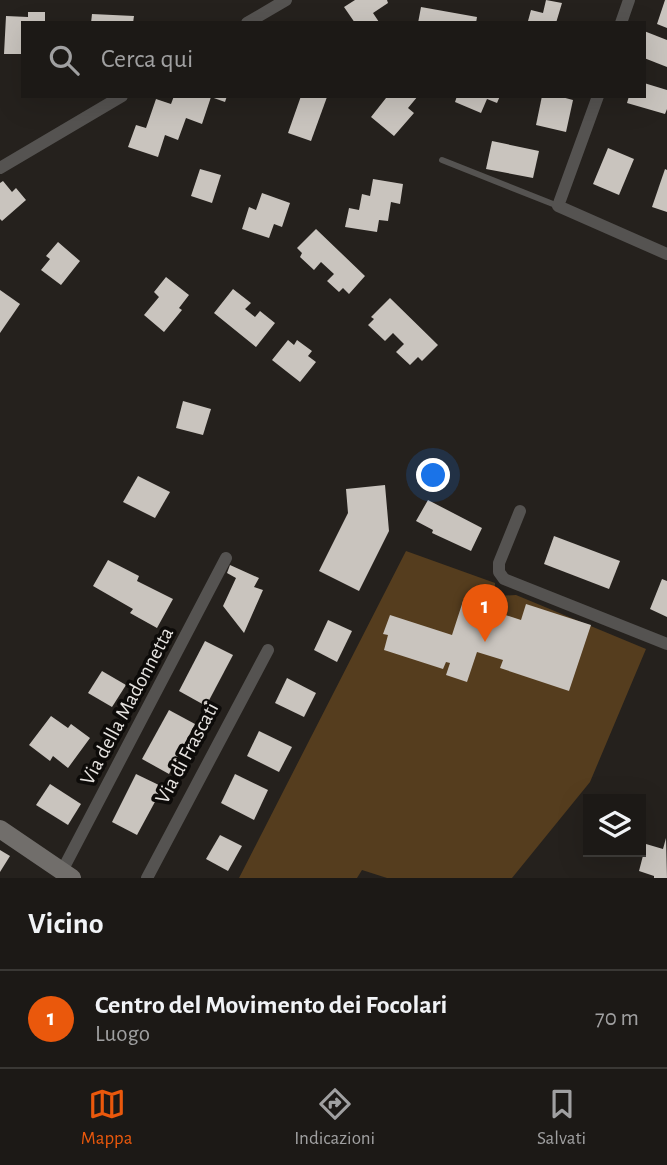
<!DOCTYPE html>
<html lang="it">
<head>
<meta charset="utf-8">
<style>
	body { margin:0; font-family:"Alegreya Sans",sans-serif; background:#25221f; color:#f1f3f6 }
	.controls { position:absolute; right:21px; bottom:21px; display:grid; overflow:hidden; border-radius:0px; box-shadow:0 7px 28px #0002 }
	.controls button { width:63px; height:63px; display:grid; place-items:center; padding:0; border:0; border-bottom:2px solid #3a3835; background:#1c1916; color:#f1f3f6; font:35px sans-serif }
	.you { position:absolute; left:434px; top:476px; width:24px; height:24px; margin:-18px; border:5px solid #fff; border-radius:50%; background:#1a73e8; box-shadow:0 0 0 10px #1a73e833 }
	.badge { display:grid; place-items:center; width:46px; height:46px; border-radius:50%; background:#ea580c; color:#fff; font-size:23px; font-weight:700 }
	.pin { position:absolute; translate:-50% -58px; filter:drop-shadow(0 2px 4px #0008) }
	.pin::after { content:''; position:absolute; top:37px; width:24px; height:21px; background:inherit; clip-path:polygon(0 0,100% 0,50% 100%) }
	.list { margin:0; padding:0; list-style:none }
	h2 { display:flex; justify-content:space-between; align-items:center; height:91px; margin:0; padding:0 28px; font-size:30px }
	h2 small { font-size:23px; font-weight:400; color:#a0a0a1 }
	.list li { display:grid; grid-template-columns:46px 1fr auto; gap:21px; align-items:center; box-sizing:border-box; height:98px; padding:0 28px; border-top:2px solid #3a3835 }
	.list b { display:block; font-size:26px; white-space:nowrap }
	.list p { margin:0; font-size:23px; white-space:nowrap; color:#a0a0a1 }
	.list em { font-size:23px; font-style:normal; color:#a0a0a1 }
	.icon { flex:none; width:38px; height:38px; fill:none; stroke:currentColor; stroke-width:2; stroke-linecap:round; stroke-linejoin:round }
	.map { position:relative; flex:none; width:667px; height:878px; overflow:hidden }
	.search { position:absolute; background:#1c1916; box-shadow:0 7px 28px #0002; left:21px; right:21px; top:21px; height:77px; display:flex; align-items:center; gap:18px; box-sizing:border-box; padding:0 24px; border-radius:0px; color:#a0a0a1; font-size:26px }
	.sheet { height:189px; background:#1c1916 }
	nav { display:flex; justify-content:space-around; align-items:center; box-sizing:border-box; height:98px; border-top:2px solid #3a3835; background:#1c1916; font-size:19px; color:#a0a0a1 }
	nav a { display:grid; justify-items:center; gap:4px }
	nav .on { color:#ea580c }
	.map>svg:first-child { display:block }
	.green { fill:#553d1e }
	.building { fill:#c9c4be }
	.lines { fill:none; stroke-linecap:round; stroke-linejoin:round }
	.service { stroke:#555351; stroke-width:6 }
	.minor { stroke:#555351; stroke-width:12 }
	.secondary { stroke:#716e6b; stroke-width:18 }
	.labels { text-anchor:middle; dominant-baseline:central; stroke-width:7; stroke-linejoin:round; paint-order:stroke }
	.street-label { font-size:21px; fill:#e7e4e1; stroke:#0d0b09 }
</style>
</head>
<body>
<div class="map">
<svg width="667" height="878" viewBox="0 0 667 878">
	<rect width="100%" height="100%" fill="#25211d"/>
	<!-- green -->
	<path class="green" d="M406 551 495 583V596L516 595 646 649 590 782 512 878H387L362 870 357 878H239Z"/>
	<!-- building -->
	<g class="building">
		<path d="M355 0H387L388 3 373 13 379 22 377 23H355L344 7Z"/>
		<path d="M546 0 562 3 556 23H535L528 21 531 10 543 13Z"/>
		<path d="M665 0H667V28L657 24Z"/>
		<path d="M421 7 477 17 476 23H418Z"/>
		<path d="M28 12H45V23H23V54H4L6 16 28 17Z"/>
		<path d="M92 14 134 16 133 23H91Z"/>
		<path d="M644 31 667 40V67L644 58Z"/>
		<path d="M644 83 667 90V109L665 114 627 103 629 96H644Z"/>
		<path d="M174 96H227L225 102 211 97 202 124 186 118 178 140 165 135 158 157 128 147 136 125 146 128 156 99 171 104Z"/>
		<path d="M301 96 327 97 311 141 288 133Z"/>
		<path d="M384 96H418L408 108 414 113 394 136 371 117 386 98Z"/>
		<path d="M457 96H500L497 103 487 99 481 113 455 102Z"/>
		<path d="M542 96H558L573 100 566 132 536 125Z"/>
		<path d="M492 141 539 151 533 178 486 169Z"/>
		<path d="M608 148 634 159 619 195 593 184Z"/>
		<path d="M200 169 221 175 212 203 191 196Z"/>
		<path d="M665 169 667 170V212L652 207Z"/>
		<path d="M373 179 403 184 400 204 391 202 388 221 379 220 377 232 345 227 349 208 359 210 362 194 370 196Z"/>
		<path d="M3 181 12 192 16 188 26 200 2 221 0 219V183Z"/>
		<path d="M262 193 290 203 282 227 274 224 269 238 242 229 249 207 256 210Z"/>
		<path d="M316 229 365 276 349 294 343 288 339 292 327 281 334 274 321 262 314 270 300 257 302 253 297 248Z"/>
		<path d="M58 242 80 261 61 285 41 270 50 259 46 256Z"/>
		<path d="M166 277 189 295 179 308 182 310 164 332 144 315 159 297 154 292Z"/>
		<path d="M233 289 251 303 245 309 255 317 260 311 275 323 256 347 214 313Z"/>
		<path d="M0 290 20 304 0 333Z"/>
		<path d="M390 298 438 345 422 361 418 357 410 365 396 352 404 344 393 333 385 341 368 325 374 319 371 317Z"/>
		<path d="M288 340 294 345 297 340 312 351 308 356 316 362 300 382 272 360Z"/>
		<path d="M183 401 211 409 203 435 176 428Z"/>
		<path d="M138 476 170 492 155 518 123 502Z"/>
		<path d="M385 485 389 531 359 591 319 571 348 513 346 489Z"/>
		<path d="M428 500 482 528 471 551 432 533 433 530 416 521Z"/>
		<path d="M554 536 620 561 609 589 544 564Z"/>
		<path d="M108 560 139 576 137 581 173 599 157 628 130 613 133 609 93 586Z"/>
		<path d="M230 565 259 578 254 587 263 590 244 633 223 606 236 578 227 573Z"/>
		<path d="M662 579 667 581V617L650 609Z"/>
		<path d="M463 601 521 620 526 604 591 625 569 691 500 668 503 660 477 652 467 682 446 675 450 663 446 662 443 669 384 650 388 635 383 634 390 615 452 635Z"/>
		<path d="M328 620 352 631 337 662 314 650Z"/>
		<path d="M205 641 233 655 206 706 179 691Z"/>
		<path d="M102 671 126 685 112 707 88 693Z"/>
		<path d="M287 678 316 693 304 717 275 703Z"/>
		<path d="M169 710 195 724 169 774 142 759Z"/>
		<path d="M51 716 68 728 71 724 90 738 68 768 53 756 50 761 29 745Z"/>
		<path d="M259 731 292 747 279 772 247 756Z"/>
		<path d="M136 774 163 787 137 835 112 822Z"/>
		<path d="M235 774 268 790 254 820 221 803Z"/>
		<path d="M50 784 81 804 68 825 36 805Z"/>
		<path d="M220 835 242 846 228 871 206 859Z"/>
		<path d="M666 838 667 878H654V876L639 871 646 844 663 849Z"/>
		<path d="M0 850 10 856 0 872Z"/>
	</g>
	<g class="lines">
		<!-- service -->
		<path class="service" d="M442 160 558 206"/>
		<!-- minor -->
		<g class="minor">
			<path d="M247 23 286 0"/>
			<path d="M621 23 629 0"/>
			<path d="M598 96 558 206 667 254"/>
			<path d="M0 168 122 96"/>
			<path d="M520 511 499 563V572L504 579 667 644"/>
			<path d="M62 871 226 558"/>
			<path d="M147 878 268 650"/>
		</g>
		<!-- secondary -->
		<path class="secondary" d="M0 829 72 878"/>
	</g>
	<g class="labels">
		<!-- street labels -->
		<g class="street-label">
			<text transform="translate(127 706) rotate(-62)">Via della Madonnetta</text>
			<text transform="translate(187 753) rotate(-62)">Via di Frascati</text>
		</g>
	</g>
</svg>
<div class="controls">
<button><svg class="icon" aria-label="layers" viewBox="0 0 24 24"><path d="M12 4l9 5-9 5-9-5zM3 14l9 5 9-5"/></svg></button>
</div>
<div class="you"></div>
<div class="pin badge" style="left:485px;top:642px">1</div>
<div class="search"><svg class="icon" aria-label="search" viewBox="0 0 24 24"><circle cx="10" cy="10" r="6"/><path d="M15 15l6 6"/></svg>Cerca qui</div>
</div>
<section class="sheet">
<h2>Vicino<small></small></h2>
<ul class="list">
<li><span class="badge">1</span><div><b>Centro del Movimento dei Focolari</b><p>Luogo</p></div><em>70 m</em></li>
</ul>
</section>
<nav>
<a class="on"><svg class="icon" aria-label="map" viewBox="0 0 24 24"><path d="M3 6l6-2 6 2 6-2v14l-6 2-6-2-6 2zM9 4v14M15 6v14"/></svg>Mappa</a>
<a><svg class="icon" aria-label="directions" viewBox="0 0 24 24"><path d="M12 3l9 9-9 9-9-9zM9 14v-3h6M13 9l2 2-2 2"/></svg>Indicazioni</a>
<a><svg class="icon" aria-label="saved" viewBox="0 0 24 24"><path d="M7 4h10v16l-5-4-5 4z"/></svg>Salvati</a>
</nav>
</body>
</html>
